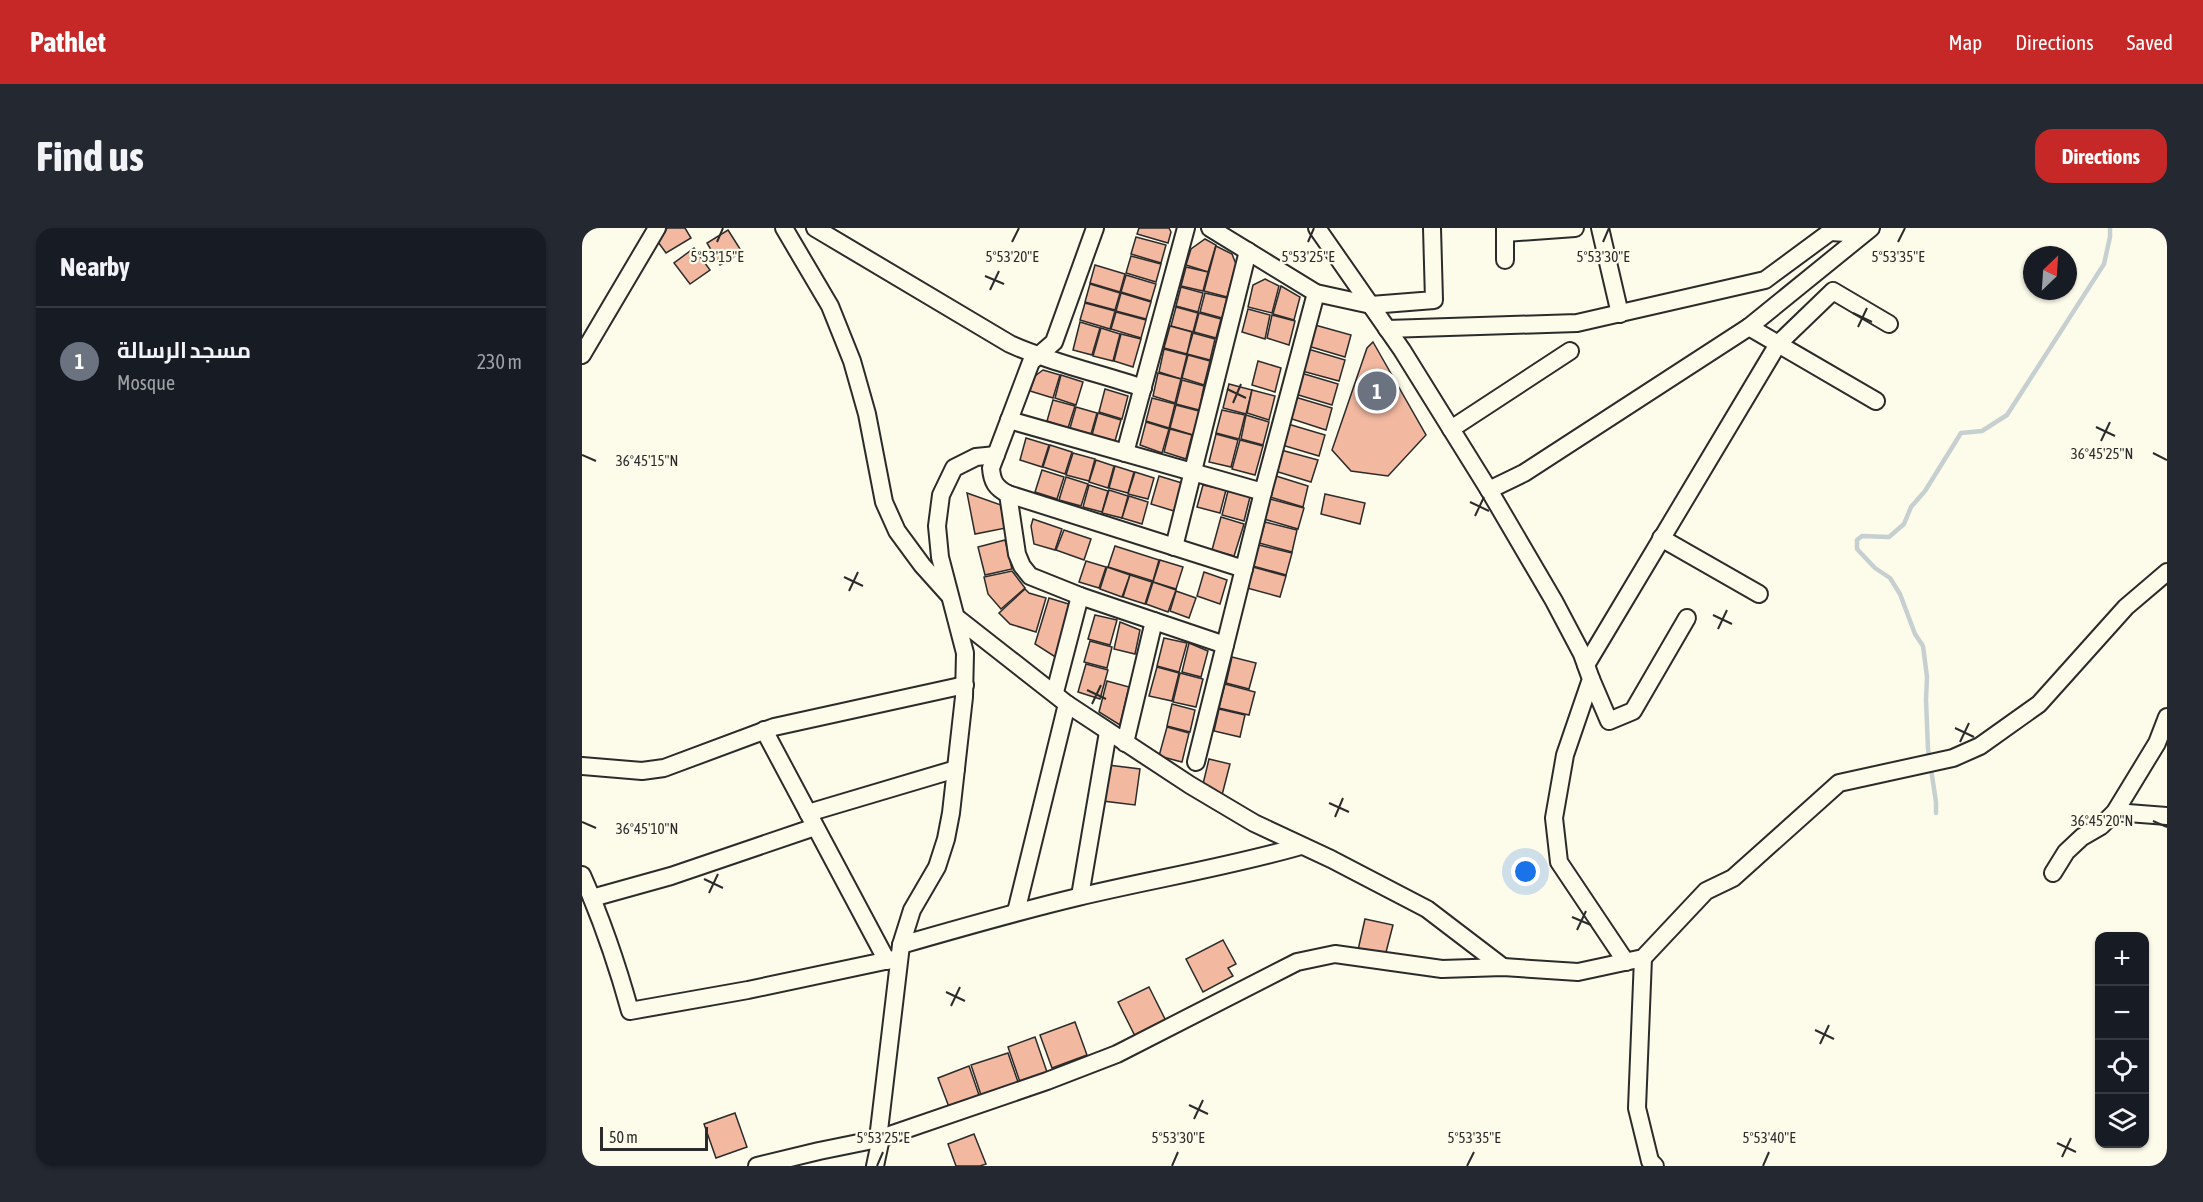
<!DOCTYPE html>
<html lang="en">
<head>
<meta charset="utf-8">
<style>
	body { margin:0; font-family:"Asap Condensed",Cairo,sans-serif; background:#242831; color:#f1f3f6 }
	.controls { position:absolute; right:18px; bottom:18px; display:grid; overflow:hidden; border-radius:12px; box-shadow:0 2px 4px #0004 }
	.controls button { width:54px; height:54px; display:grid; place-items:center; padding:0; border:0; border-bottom:2px solid #363941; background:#171b24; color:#f1f3f6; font:30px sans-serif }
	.compass { position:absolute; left:1441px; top:18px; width:54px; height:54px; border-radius:50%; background:#171b24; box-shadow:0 2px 4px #0004; rotate:25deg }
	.scale { position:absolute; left:18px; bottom:15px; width:108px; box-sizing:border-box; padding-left:6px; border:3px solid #2b2b2b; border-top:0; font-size:16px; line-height:21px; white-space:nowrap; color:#2b2b2b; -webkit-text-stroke:4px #fdfbea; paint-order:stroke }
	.you { position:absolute; left:944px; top:644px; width:21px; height:21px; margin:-15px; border:4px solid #fff; border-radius:50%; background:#1a73e8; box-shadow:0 0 0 9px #1a73e833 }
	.badge { display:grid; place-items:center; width:39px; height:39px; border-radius:50%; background:#c62828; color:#fff; font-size:20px; font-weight:700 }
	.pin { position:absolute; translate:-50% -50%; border:3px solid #fff; box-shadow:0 2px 6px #0006 }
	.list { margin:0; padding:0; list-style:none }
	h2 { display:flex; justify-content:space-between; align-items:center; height:78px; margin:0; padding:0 24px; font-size:26px }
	h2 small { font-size:20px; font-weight:400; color:#9ea1a6 }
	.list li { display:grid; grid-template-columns:39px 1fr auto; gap:18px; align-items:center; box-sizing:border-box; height:108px; padding:0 24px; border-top:2px solid #363941 }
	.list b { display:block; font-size:22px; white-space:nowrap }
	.list p { margin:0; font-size:20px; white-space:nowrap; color:#9ea1a6 }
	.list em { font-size:20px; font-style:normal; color:#9ea1a6 }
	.icon { flex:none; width:33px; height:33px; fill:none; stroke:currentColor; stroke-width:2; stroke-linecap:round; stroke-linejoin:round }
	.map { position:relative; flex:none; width:1585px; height:938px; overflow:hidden; border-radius:18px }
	header { display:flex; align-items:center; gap:36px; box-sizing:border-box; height:84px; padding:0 30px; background:#c62828; color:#fff }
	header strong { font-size:28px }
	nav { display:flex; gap:33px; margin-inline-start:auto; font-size:21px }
	.intro { display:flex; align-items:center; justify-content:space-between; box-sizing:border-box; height:144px; padding:0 36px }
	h1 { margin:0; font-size:42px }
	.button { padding:15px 27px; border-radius:18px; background:#c62828; color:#fff; font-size:21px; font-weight:700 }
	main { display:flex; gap:36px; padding:0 36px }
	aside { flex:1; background:#171b24; border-radius:18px; box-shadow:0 2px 4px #0004 }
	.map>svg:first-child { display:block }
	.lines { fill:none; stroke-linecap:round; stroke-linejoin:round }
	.stream { stroke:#c7d0d0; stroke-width:4.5 }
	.building { fill:#f2b8a0; stroke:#2b2b2b; stroke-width:1.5 }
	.minor-casing { stroke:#2b2b2b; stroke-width:20 }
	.minor { stroke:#fdfbea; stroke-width:16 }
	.ticks { fill:none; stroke:#2b2b2b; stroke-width:2 }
	.ticks-label { font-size:15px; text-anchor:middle; fill:#2b2b2b; stroke:#fdfbea; stroke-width:4.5; stroke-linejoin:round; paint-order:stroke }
</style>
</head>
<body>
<header>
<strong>Pathlet</strong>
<nav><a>Map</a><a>Directions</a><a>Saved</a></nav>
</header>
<div class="intro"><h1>Find us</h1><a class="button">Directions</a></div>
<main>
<aside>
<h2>Nearby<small></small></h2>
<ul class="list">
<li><span class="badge" style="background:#6b7280">1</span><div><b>مسجد الرسالة</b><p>Mosque</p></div><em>230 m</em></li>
</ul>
</aside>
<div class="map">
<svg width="1585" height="938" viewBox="0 0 1585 938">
	<rect width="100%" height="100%" fill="#fdfbea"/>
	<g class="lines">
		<!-- stream -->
		<path class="stream" d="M1354 585V574L1346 521 1344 472 1345 449 1341 418 1333 406 1318 366 1308 350 1293 340 1275 321V312L1280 308 1307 309 1322 296 1329 279 1343 263 1379 205 1400 203 1425 187 1522 36 1528 9V0"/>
	</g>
	<!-- building -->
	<g class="building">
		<path d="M85 0H103L109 10 84 25 76 14Z"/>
		<path d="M557 0H587L589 4 586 15 555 6Z"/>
		<path d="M146 2 160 24 138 37 125 15Z"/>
		<path d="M554 9 584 17 579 35 549 26Z"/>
		<path d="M623 11 634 17 626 44 604 37 609 21Z"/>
		<path d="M634 18 650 26 654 36 645 69 622 63Z"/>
		<path d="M112 20 128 42 108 56 92 35Z"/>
		<path d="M549 28 579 36 574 54 544 45Z"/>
		<path d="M513 37 543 46 538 64 508 55Z"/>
		<path d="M604 39 626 44 621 63 599 58Z"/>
		<path d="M544 47 574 56 569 73 539 64Z"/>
		<path d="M683 51 697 58 690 85 666 79 671 57Z"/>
		<path d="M508 56 538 65 533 82 503 74Z"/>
		<path d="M699 58 718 69 712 92 691 86Z"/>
		<path d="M599 59 621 65 616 84 594 78Z"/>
		<path d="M539 65 569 74 564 91 534 83Z"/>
		<path d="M623 65 645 70 640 90 618 84Z"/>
		<path d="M503 75 533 83 528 101 498 92Z"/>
		<path d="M594 79 616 85 611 104 589 98Z"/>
		<path d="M666 81 688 87 683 111 660 104Z"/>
		<path d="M534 84 564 92 559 110 529 101Z"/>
		<path d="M617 85 639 91 634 110 612 104Z"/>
		<path d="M690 87 713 93 707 117 685 110Z"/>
		<path d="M498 94 518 100 510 127 491 122Z"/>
		<path d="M733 97 769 107 763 129 726 118Z"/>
		<path d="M588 98 610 104 605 126 582 120Z"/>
		<path d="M519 100 538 106 531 133 511 128Z"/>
		<path d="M611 105 633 111 628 132 605 126Z"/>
		<path d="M539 106 559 111 551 139 532 133Z"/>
		<path d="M791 114 844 207 806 248 769 243 750 222 785 120Z"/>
		<path d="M582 121 605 127 599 151 577 144Z"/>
		<path d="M726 121 763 132 757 153 720 143Z"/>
		<path d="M606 127 628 133 622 157 600 150Z"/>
		<path d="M676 133 699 140 693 164 670 157Z"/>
		<path d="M461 142 478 147 471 170 448 163 453 148Z"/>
		<path d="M576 145 599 151 593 175 571 168Z"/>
		<path d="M719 145 756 156 750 177 713 166Z"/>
		<path d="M479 147 501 154 494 177 473 170Z"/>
		<path d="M600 152 622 158 617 182 594 176Z"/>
		<path d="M647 156 670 162 664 186 641 180Z"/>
		<path d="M523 161 546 168 540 191 517 184Z"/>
		<path d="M670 162 693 168 687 192 665 185Z"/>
		<path d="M713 169 750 180 744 202 707 190Z"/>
		<path d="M570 170 593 176 587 200 564 193Z"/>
		<path d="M471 172 493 178 486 200 465 193Z"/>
		<path d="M594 177 617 183 611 207 588 200Z"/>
		<path d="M494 179 515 185 509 206 488 200Z"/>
		<path d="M640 182 663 187 657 211 634 205Z"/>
		<path d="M516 185 539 192 533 213 510 207Z"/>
		<path d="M664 187 687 194 681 217 659 211Z"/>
		<path d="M564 194 587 201 580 225 558 217Z"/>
		<path d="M706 196 743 207 737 228 700 217Z"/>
		<path d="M588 201 610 207 604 231 582 224Z"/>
		<path d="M634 206 656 212 649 239 627 234Z"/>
		<path d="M444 210 467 217 460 239 438 232Z"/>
		<path d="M658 212 681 218 673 247 650 241Z"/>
		<path d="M468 217 490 224 483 246 461 239Z"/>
		<path d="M699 222 736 232 729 254 693 243Z"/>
		<path d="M491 225 513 231 507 253 484 247Z"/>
		<path d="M514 232 532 238 526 260 507 254Z"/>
		<path d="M533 238 552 244 546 265 527 260Z"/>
		<path d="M460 242 482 249 475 271 453 264Z"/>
		<path d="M553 244 572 250 566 271 546 266Z"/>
		<path d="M577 248 600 255 592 283 569 276Z"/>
		<path d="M694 248 726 258 721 279 688 269Z"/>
		<path d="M484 249 506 256 499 278 477 272Z"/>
		<path d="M507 257 526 263 520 284 501 279Z"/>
		<path d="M621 257 644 262 638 285 615 279Z"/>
		<path d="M527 262 546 268 540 290 520 285Z"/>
		<path d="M646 263 668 269 662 293 640 287Z"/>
		<path d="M385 265 419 277 424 300 393 306Z"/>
		<path d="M743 266 783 275 778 296 739 286Z"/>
		<path d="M547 268 566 274 560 296 540 290Z"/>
		<path d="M688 271 722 280 716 301 682 291Z"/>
		<path d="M639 289 662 296 652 328 630 322Z"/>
		<path d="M451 291 480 301 473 322 452 316 449 298Z"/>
		<path d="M683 294 715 302 710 324 677 315Z"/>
		<path d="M482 302 509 311 502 332 474 322Z"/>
		<path d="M423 312 430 341 403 347 396 319Z"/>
		<path d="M677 317 710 325 704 347 671 338Z"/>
		<path d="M533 318 577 332 571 353 526 339Z"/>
		<path d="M578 332 601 339 594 361 571 354Z"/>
		<path d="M504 333 524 339 517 360 497 354Z"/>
		<path d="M525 339 548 347 540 369 518 361Z"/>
		<path d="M671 339 704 348 698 369 665 360Z"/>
		<path d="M430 343 443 360 419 381 406 366 402 349Z"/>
		<path d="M622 344 645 352 638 376 615 368Z"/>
		<path d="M548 347 570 354 563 376 541 369Z"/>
		<path d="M571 354 594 362 586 384 564 376Z"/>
		<path d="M443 361 447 365 464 370 454 404 428 396 417 385Z"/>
		<path d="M594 363 614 370 607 390 588 383Z"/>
		<path d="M467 370 490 377 475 430 453 416Z"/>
		<path d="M513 387 535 392 528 417 506 411Z"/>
		<path d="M538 394 558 402 553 426 532 421Z"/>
		<path d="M582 410 605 415 597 444 575 438Z"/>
		<path d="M508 413 530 419 525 440 502 434Z"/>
		<path d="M607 415 626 423 619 449 600 444Z"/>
		<path d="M650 429 674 435 667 461 644 455Z"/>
		<path d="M504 436 526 442 518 471 496 464Z"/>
		<path d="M575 439 597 445 590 473 567 468Z"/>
		<path d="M598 445 621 451 614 479 591 474Z"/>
		<path d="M525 453 547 459 538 497 517 484Z"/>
		<path d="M643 456 673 464 667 487 637 480Z"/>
		<path d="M590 476 613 482 608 504 585 498Z"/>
		<path d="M637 481 663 487 658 509 632 503Z"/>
		<path d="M585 499 607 505 600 534 577 528Z"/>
		<path d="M627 531 648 536 640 567 621 556Z"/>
		<path d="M526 537 558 541 553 577 521 573Z"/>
		<path d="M783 691 811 697 803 728 776 722Z"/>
		<path d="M641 712 654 736 646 740 651 748 621 764 604 731Z"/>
		<path d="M567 759 584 793 553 808 536 774Z"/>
		<path d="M493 794 505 827 470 840 458 807Z"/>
		<path d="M453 809 465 844 438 854 426 819Z"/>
		<path d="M426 825 436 854 399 867 389 837Z"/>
		<path d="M387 838 397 867 367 879 356 850Z"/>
		<path d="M153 885 165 919 134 930 122 896Z"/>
		<path d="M392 906 404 936 398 938H374L366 916Z"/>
	</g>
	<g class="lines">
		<!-- minor casing -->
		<g class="minor-casing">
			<g id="minor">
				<path d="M202 0 248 78 270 133 285 186 302 274 315 303 340 337 366 366"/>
				<path d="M233 0 428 116C470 135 517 145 561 160"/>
				<path d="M513 0 472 114 449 134 409 240C410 254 414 260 426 266L662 341"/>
				<path d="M628 0 734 65 789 77 852 72 850 0"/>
				<path d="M735 0 820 122 907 262 942 245 1167 99 1289 0"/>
				<path d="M923 0V32"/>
				<path d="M1018 0 1038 86"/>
				<path d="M923 5 993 0"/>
				<path d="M1167 99 1294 173"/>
				<path d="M805 101 995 95 1183 52 1248 4 1281 6"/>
				<path d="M0 127 75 0"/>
				<path d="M427 192 681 264"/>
				<path d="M869 201 988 123"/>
				<path d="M543 225 604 0"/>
				<path d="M907 262 972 373 1000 426 1009 451 983 527 972 590 977 634 1044 734"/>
				<path d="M426 266 435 326 440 338 448 348 498 368 643 417"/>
				<path d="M1079 310 1177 366"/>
				<path d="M592 319 666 23"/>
				<path d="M374 389 485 476 608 557 672 595 749 631 845 681 921 739"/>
				<path d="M1004 437 1196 116 1251 63 1307 96"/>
				<path d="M1009 451 1027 493 1051 483 1105 390"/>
				<path d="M473 464 498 368"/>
				<path d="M182 502 305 733"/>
				<path d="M543 515 572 393"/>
				<path d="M614 534 681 264 734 65"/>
				<path d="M0 538 60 543 82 540 192 499 383 457"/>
				<path d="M1533 584 1585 588"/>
				<path d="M226 585 374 541"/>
				<path d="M1471 645 1484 624 1500 609 1519 598 1533 584 1575 515 1585 489"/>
				<path d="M0 647C20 692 35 736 48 783L166 762 317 730"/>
				<path d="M498 668 526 504"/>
				<path d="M10 670 89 648 233 599"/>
				<path d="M434 684 485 476"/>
				<path d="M319 717C378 700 437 683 496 669 571 651 646 639 719 618"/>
				<path d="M1061 730 1055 880 1068 933 1073 938"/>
				<path d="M296 911 319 717 330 682 355 639 364 611 369 585 382 469 383 425 358 329 355 298 359 267 372 240 394 229 414 227"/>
				<path d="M175 938 237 923 296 911 465 853 535 826 715 734 753 726 860 741 921 739 996 744 1061 730 1124 663 1151 650 1257 555 1371 530 1398 518 1457 476 1544 379 1585 344"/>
				<path d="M293 938 299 910"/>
			</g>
		</g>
		<!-- minor -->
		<use href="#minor" class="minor"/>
	</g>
	<!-- ticks -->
	<path class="ticks" d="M135 14 141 0M430 14 437 0M726 14 732 0M1021 14 1027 0M1316 14 1323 0M403 48 422 56M408 62 417 43M1271 85 1290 94M1276 99 1285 80M645 161 664 170M651 175 659 156M1514 199 1533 208M1519 213 1528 194M1571 225 1585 232M0 227 14 233M888 274 907 283M893 288 902 269M262 349 281 358M267 363 276 344M1131 387 1150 396M1136 401 1145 382M505 462 524 471M510 476 519 457M1373 500 1392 509M1378 514 1387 495M747 575 767 584M753 589 761 570M1571 593 1585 599M0 594 14 600M122 651 141 660M127 665 136 646M990 689 1009 697M995 702 1004 683M364 764 383 773M369 778 378 759M1233 802 1252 811M1238 816 1247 797M607 877 626 886M612 891 621 872M1475 915 1494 924M1480 929 1489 910M295 938 301 924M590 938 596 924M885 938 892 924M1181 938 1187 924"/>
	<g class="ticks-label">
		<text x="135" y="34">5°53'15"E</text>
		<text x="430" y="34">5°53'20"E</text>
		<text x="726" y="34">5°53'25"E</text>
		<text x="1021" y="34">5°53'30"E</text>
		<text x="1316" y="34">5°53'35"E</text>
		<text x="1520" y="231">36°45'25"N</text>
		<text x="65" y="238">36°45'15"N</text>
		<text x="1520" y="598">36°45'20"N</text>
		<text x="65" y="606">36°45'10"N</text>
		<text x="301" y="915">5°53'25"E</text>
		<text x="596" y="915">5°53'30"E</text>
		<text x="892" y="915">5°53'35"E</text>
		<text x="1187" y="915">5°53'40"E</text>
	</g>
</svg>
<div class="controls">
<button>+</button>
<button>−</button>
<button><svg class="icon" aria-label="locate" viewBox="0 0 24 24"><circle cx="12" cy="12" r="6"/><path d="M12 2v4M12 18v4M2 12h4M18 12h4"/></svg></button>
<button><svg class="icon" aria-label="layers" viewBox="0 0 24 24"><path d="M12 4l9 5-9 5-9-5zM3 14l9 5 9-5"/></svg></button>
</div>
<svg class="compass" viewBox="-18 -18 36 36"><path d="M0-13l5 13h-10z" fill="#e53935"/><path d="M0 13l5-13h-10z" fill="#9ea1a6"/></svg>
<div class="scale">50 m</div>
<div class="you"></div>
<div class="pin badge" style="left:795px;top:163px;background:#6b7280">1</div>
</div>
</main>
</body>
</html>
